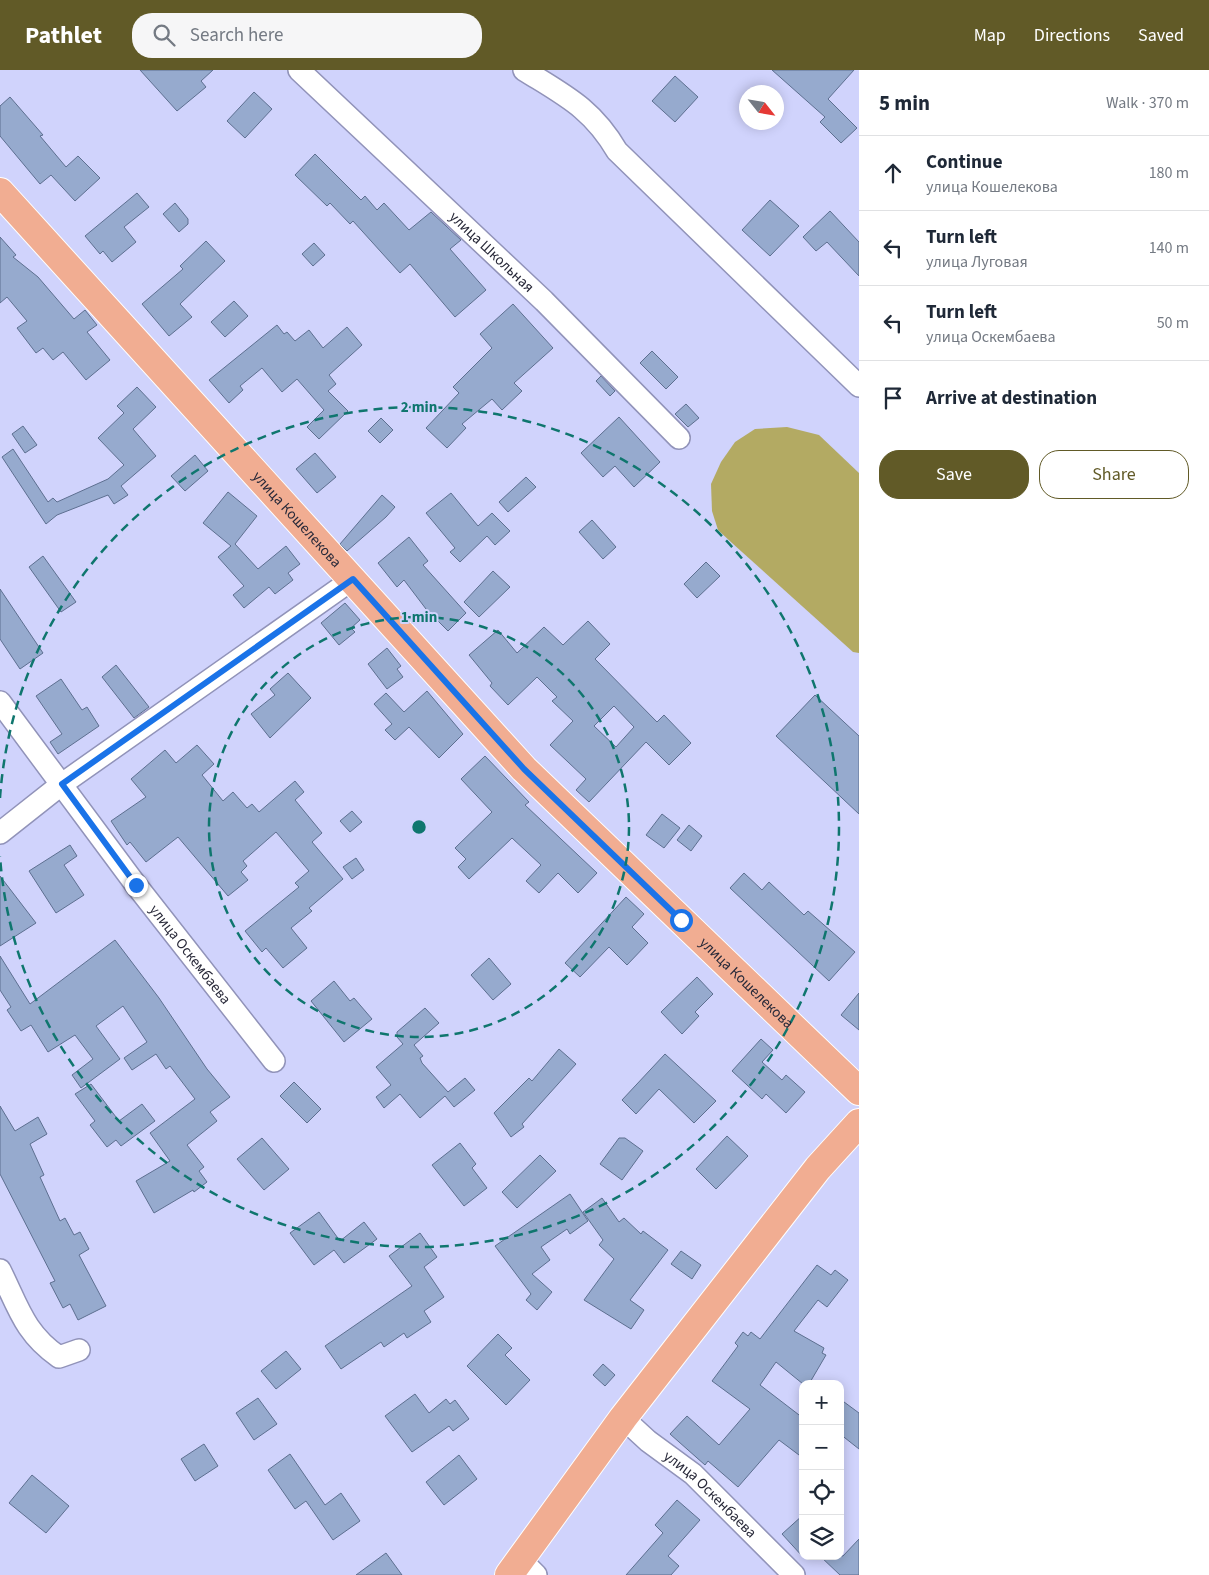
<!DOCTYPE html>
<html lang="en">
<head>
<meta charset="utf-8">
<style>
	body { margin:0; font-family:"Source Sans 3",sans-serif; background:#f6f6f7; color:#1f2937 }
	.controls { position:absolute; right:15px; bottom:15px; display:grid; overflow:hidden; border-radius:10px; box-shadow:0 2px 12px #0003 }
	.controls button { width:45px; height:45px; display:grid; place-items:center; padding:0; border:0; border-bottom:1px solid #e0e1e3; background:#fff; color:#1f2937; font:25px sans-serif }
	.compass { position:absolute; left:739px; top:15px; width:45px; height:45px; border-radius:50%; background:#fff; box-shadow:0 2px 12px #0003; rotate:121deg }
	.stop { position:absolute; width:15px; height:15px; margin:-11px; border:4px solid #1a73e8; border-radius:50%; background:#fff }
	.stop.end { background:#1a73e8; border-color:#fff; box-shadow:0 1px 5px #0008 }
	.list { margin:0; padding:0; list-style:none }
	h2 { display:flex; justify-content:space-between; align-items:center; height:65px; margin:0; padding:0 20px; font-size:21px }
	h2 small { font-size:16px; font-weight:400; color:#747a83 }
	.list li { display:grid; grid-template-columns:32px 1fr auto; gap:15px; align-items:center; box-sizing:border-box; height:75px; padding:0 20px; border-top:1px solid #e0e1e3 }
	.list b { display:block; font-size:19px; white-space:nowrap }
	.list p { margin:0; font-size:16px; white-space:nowrap; color:#747a83 }
	.list em { font-size:16px; font-style:normal; color:#747a83 }
	.actions { display:flex; gap:10px; padding:15px 20px }
	.actions a { flex:1; padding:11px 0; border:1px solid #615a27; border-radius:20px; text-align:center; font-size:18px; color:#615a27 }
	.actions .main { background:#615a27; color:#fff }
	.icon { flex:none; width:28px; height:28px; fill:none; stroke:currentColor; stroke-width:2; stroke-linecap:round; stroke-linejoin:round }
	.map { position:relative; flex:none; width:859px; height:1505px; overflow:hidden }
	header { display:flex; align-items:center; gap:30px; box-sizing:border-box; height:70px; padding:0 25px; background:#615a27; color:#fff }
	header strong { font-size:24px }
	nav { display:flex; gap:28px; margin-inline-start:auto; font-size:18px }
	.search { width:350px; height:45px; background:#f6f6f7; display:flex; align-items:center; gap:12px; box-sizing:border-box; padding:0 18px; border-radius:20px; color:#747a83; font-size:19px }
	main { display:flex }
	aside { flex:1; background:#fff }
	.map>svg:first-child { display:block }
	.green { fill:#b3aa63 }
	.building { fill:#96aace; stroke:#5d6f90; fill-rule:evenodd }
	.lines { fill:none; stroke-linecap:round; stroke-linejoin:round }
	.minor-casing { stroke:#9193b9; stroke-width:24 }
	.major-casing { stroke:#fff; stroke-width:30 }
	.minor { stroke:#fff; stroke-width:21 }
	.major { stroke:#f1ad92; stroke-width:28 }
	.route { stroke:#1a73e8; stroke-width:6 }
	.ring { fill:none; stroke:#0f766e; stroke-width:2.5; stroke-dasharray:9 6 }
	.labels { text-anchor:middle; dominant-baseline:central; stroke-width:4; stroke-linejoin:round; paint-order:stroke }
	.street-label { font-size:15px; fill:#282939; stroke:#d0d3fc }
	.centre { fill:#0f766e; stroke:#d0d3fc; stroke-width:2.5 }
	.ring-label { font-size:15px; text-anchor:middle; font-weight:bold; fill:#0f766e; stroke:#d0d3fc; stroke-width:4; stroke-linejoin:round; paint-order:stroke }
</style>
</head>
<body>
<header>
<strong>Pathlet</strong>
<div class="search"><svg class="icon" aria-label="search" viewBox="0 0 24 24"><circle cx="10" cy="10" r="6"/><path d="M15 15l6 6"/></svg>Search here</div>
<nav><a>Map</a><a>Directions</a><a>Saved</a></nav>
</header>
<main>
<div class="map">
<svg width="859" height="1505" viewBox="0 0 859 1505">
	<rect width="100%" height="100%" fill="#d0d3fc"/>
	<!-- green -->
	<path class="green" d="M787 357 819 365 859 403V583L853 582 732 473 718 460 712 441 711 414 721 392 735 372 755 359Z"/>
	<!-- building -->
	<g class="building">
		<path d="M140 0H213L201 11 206 17 177 41Z"/>
		<path d="M772 0H854L828 29 857 58 841 73 820 52 825 47Z"/>
		<path d="M675 6 698 27 675 52 652 31Z"/>
		<path d="M254 22 272 39 245 68 227 51Z"/>
		<path d="M10 27 43 65 40 66 66 97 78 86 100 108 75 131 51 105 40 114 0 66V36Z"/>
		<path d="M315 84 361 130 365 126 377 140 384 133 409 160 431 142 461 170 450 179 486 220 455 247 410 194 400 203 353 151 350 154 330 133 327 136 295 105Z"/>
		<path d="M137 123 149 137 124 157 136 172 112 192 103 181 100 184 85 166Z"/>
		<path d="M770 130 799 156 770 186 742 160Z"/>
		<path d="M175 133 188 149V154L179 162 163 144Z"/>
		<path d="M830 141 859 172V206L827 172 816 181 803 167Z"/>
		<path d="M0 167 16 185 13 187 38 207 74 249 85 240 97 255 87 262 110 290 86 310 63 282 53 290 43 278 36 283 17 258 27 251 7 227 0 233Z"/>
		<path d="M206 171 225 191 180 234 192 247 169 266 142 234 183 199 180 196Z"/>
		<path d="M314 173 325 185 313 196 302 184Z"/>
		<path d="M234 231 248 246 225 267 211 252Z"/>
		<path d="M513 234 553 278 514 313 522 321 502 340 492 329 462 354 466 358 447 378 426 358 459 323 453 317 492 278 480 264Z"/>
		<path d="M277 255 284 264 287 262 295 271 309 260 323 278 347 257 362 275 329 305 336 314 328 321 348 341 319 369 307 357 324 340 297 309 282 322 262 298 240 316 243 320 229 333 209 310Z"/>
		<path d="M652 281 678 307 666 319 640 293Z"/>
		<path d="M601 306 615 321 610 326 596 311Z"/>
		<path d="M137 317 156 337 133 359 156 386 121 416 128 425 114 434 108 425 57 445 46 454 2 387 13 379 48 432 53 428 57 432 108 409 124 395 98 368 124 343 117 336Z"/>
		<path d="M686 334 699 348 688 357 675 344Z"/>
		<path d="M619 347 660 392 634 417 615 396 603 407 581 383Z"/>
		<path d="M381 348 393 360 380 373 368 361Z"/>
		<path d="M23 356 37 375 25 383 12 364Z"/>
		<path d="M315 383 336 407 317 423 296 399Z"/>
		<path d="M195 385 208 401 185 421 171 406Z"/>
		<path d="M526 407 536 417 508 442 499 432Z"/>
		<path d="M228 422 257 446 235 474 258 499 286 476 300 494 288 503 293 510 275 524 269 517 244 538 233 525 244 516 218 487 231 476 203 453Z"/>
		<path d="M451 423 478 456 492 443 510 461 495 475 487 466 460 492 450 482 455 478 426 443Z"/>
		<path d="M382 425 395 437 386 447 347 481 340 474Z"/>
		<path d="M592 450 616 477 603 489 579 462Z"/>
		<path d="M409 467 428 491 423 495 466 543 448 561 426 539 404 510 397 517 378 493Z"/>
		<path d="M43 486 76 532 61 542 29 497Z"/>
		<path d="M706 492 720 506 697 528 684 514Z"/>
		<path d="M493 501 510 517 479 547 464 532Z"/>
		<path d="M0 519 43 583 20 599 0 569Z"/>
		<path d="M345 533 360 550 351 558 355 562 339 575 321 553Z"/>
		<path d="M588 551 610 574 595 589 657 652 664 645 691 673 669 695 646 672 589 732 576 720 586 709 550 675 573 651 552 631 557 627 537 607 508 635 490 616 492 613 469 585 498 560 517 583 544 557 563 575ZM614 636 634 657 616 677 594 656Z"/>
		<path d="M387 578 401 596 397 599 403 607 387 619 368 594Z"/>
		<path d="M116 595 149 637 134 648 102 607Z"/>
		<path d="M288 603 311 628 270 668 251 644 275 625 270 619Z"/>
		<path d="M61 609 82 640 87 637 99 656 58 684 50 672 62 664 36 626Z"/>
		<path d="M427 621 463 664 439 688 409 657 395 670 385 660 392 654 374 634 386 623 404 642Z"/>
		<path d="M815 625 859 666V744L776 666Z"/>
		<path d="M197 675 214 694 202 705 223 731 233 722 247 738 252 734 259 742 295 711 304 722 295 730 322 763 312 772 343 809 309 838 312 841 291 858 307 878 283 898 266 878 262 882 245 861 299 817 295 813 309 801 276 762 243 791 247 796 241 802 248 810 228 826 178 767 146 792 130 772 127 775 111 751 146 727 131 709 165 680 176 693Z"/>
		<path d="M485 686 529 732 525 735 597 803 578 823 558 803 539 823 526 811 541 795 512 768 469 809 458 797 466 789 455 778 492 742 461 709Z"/>
		<path d="M352 741 362 752 350 762 340 751Z"/>
		<path d="M662 744 680 758 664 778 646 765Z"/>
		<path d="M689 755 702 766 691 781 677 770Z"/>
		<path d="M70 775 77 786 64 795 84 825 56 843 29 801Z"/>
		<path d="M356 788 364 800 352 809 343 797Z"/>
		<path d="M744 803 762 820 769 812 804 845 808 841 855 882 829 911 730 818Z"/>
		<path d="M0 806 36 853 0 876Z"/>
		<path d="M626 827 644 844 632 857 648 873 627 895 609 877 580 907 565 893Z"/>
		<path d="M115 870 159 928 207 999 230 1027 210 1042 217 1051 187 1075 204 1097 199 1101 207 1112 194 1122 193 1120 154 1143 136 1111 170 1091 150 1063 195 1029 170 996 166 999 156 984 132 1000 124 988 147 972 123 936 96 956 120 989 81 1018 72 1005 93 989 75 965 48 982 31 955 21 961 7 940 11 937 0 920V886L30 934Z"/>
		<path d="M489 888 511 914 493 930 471 905Z"/>
		<path d="M697 907 713 924 695 942 699 946 682 964 661 942Z"/>
		<path d="M334 911 350 931 354 928 372 949 344 972 311 931Z"/>
		<path d="M859 923V960L841 945Z"/>
		<path d="M425 938 439 953 414 975 423 986 420 988 422 993 448 1022 465 1008 475 1020 454 1037 445 1026 420 1048 400 1024 384 1038 376 1027 391 1015 376 997 403 974 397 967V962Z"/>
		<path d="M761 969 773 980 762 992 782 1010 786 1005 805 1022 786 1043 766 1024 762 1029 732 1001Z"/>
		<path d="M559 979 576 994 522 1054 524 1057 511 1067 494 1043 529 1008 532 1011Z"/>
		<path d="M665 984 716 1031 694 1053 659 1019 636 1044 622 1030Z"/>
		<path d="M294 1012 321 1039 307 1053 280 1026Z"/>
		<path d="M91 1014 119 1051 142 1034 155 1051 121 1076 116 1070 107 1077 90 1055 95 1051 75 1024Z"/>
		<path d="M0 1036 15 1061 38 1047 47 1064 30 1074 44 1105 40 1107 60 1151 65 1148 74 1165 80 1162 89 1179 79 1185 106 1236 78 1250 70 1234 63 1238 50 1213 55 1211 0 1104Z"/>
		<path d="M727 1066 748 1086 716 1119 696 1099Z"/>
		<path d="M262 1068 289 1099 264 1120 237 1089Z"/>
		<path d="M619 1068H625L643 1081 622 1110 600 1094Z"/>
		<path d="M460 1073 476 1094 472 1098 487 1118 464 1136 432 1095Z"/>
		<path d="M540 1085 556 1101 517 1138 502 1122Z"/>
		<path d="M570 1124 588 1151 570 1164 567 1159 541 1177 550 1190 532 1204 552 1222 537 1240 526 1230 531 1224 495 1176Z"/>
		<path d="M602 1128 619 1152 624 1148 641 1164 643 1161 668 1180 630 1230 644 1240 631 1259 584 1230 614 1189 599 1175 603 1170 583 1142Z"/>
		<path d="M319 1142 340 1171 364 1152 377 1169 344 1193 334 1180 314 1195 290 1163Z"/>
		<path d="M420 1163 437 1187 424 1197 444 1227 424 1241 431 1252 407 1268 404 1263 384 1277 381 1272 341 1299 325 1276 412 1216 389 1186Z"/>
		<path d="M681 1181 701 1195 692 1209 671 1194Z"/>
		<path d="M817 1195 831 1205 835 1200 848 1210 827 1237 818 1230 794 1261 824 1278 822 1283 826 1285 809 1314H803L776 1292 760 1315 803 1348V1388L779 1370 738 1417 708 1391 705 1395 670 1364 687 1346 719 1375 750 1339 712 1311 738 1276 735 1273 743 1262 748 1266 751 1262 760 1269Z"/>
		<path d="M498 1264 512 1278 505 1285 530 1310 506 1335 467 1296Z"/>
		<path d="M286 1281 301 1299 276 1319 261 1301Z"/>
		<path d="M603 1294 615 1305 605 1316 593 1305Z"/>
		<path d="M415 1324 429 1343 446 1329 450 1334 455 1330 469 1349 453 1361 449 1356 412 1382 385 1346Z"/>
		<path d="M258 1328 277 1354 254 1370 236 1343Z"/>
		<path d="M840 1329 859 1343V1379L840 1364Z"/>
		<path d="M204 1374 218 1396 195 1411 181 1389Z"/>
		<path d="M290 1384 325 1435 341 1423 360 1451 333 1470 306 1431 295 1439 268 1400Z"/>
		<path d="M459 1385 477 1409 444 1435 426 1412Z"/>
		<path d="M32 1405 69 1436 46 1463 9 1433Z"/>
		<path d="M677 1430 700 1450 668 1486 679 1496 671 1505H626L663 1463 655 1455Z"/>
		<path d="M803 1445V1487L782 1464Z"/>
		<path d="M859 1469V1505H840L820 1486H843Z"/>
		<path d="M386 1483 402 1505H356Z"/>
	</g>
	<g class="lines">
		<!-- minor casing -->
		<g class="minor-casing">
			<g id="minor">
				<path id="s1" d="M299 0 544 231 679 368"/>
				<path d="M524 0C564 25 592 38 617 81L859 316"/>
				<path id="s2" d="M0 632 136 815 274 991"/>
				<path d="M0 763 62 714 353 509"/>
				<path d="M0 1200C18 1236 24 1263 59 1287L79 1280"/>
				<path id="s3" d="M623 1348 648 1371 693 1404 794 1505"/>
				<path d="M521 1490 536 1505"/>
			</g>
		</g>
		<!-- major casing -->
		<g class="major-casing">
			<g id="major">
				<path id="s4" d="M0 122 524 699 859 1021"/>
				<path d="M509 1505 623 1348 818 1098 859 1053"/>
			</g>
		</g>
		<!-- minor -->
		<use href="#minor" class="minor"/>
		<!-- major -->
		<use href="#major" class="major"/>
	</g>
	<g class="lines">
		<!-- route -->
		<path class="route" d="M136 815 62 714 353 509 524 699 681 850"/>
	</g>
	<!-- distance rings -->
	<g class="ring">
		<circle cx="419" cy="757" r="210"/>
		<path d="M0 728A420 420 0 1 1 0 786"/>
	</g>
	<g class="labels">
		<!-- street labels -->
		<g class="street-label">
			<text stroke="none"><textPath href="#s1" startOffset="265">улица Школьная</textPath></text>
			<text stroke="none"><textPath href="#s4" startOffset="442">улица Кошелекова</textPath></text>
			<text stroke="none"><textPath href="#s2" startOffset="316">улица Оскембаева</textPath></text>
			<text stroke="none"><textPath href="#s4" startOffset="1088">улица Кошелекова</textPath></text>
			<text stroke="none"><textPath href="#s3" startOffset="116">улица Оскенбаева</textPath></text>
		</g>
	</g>
	<circle cx="419" cy="757" r="8" class="centre"/>
	<g class="ring-label">
		<text x="419" y="342">2 min</text>
		<text x="419" y="552">1 min</text>
	</g>
</svg>
<div class="controls">
<button>+</button>
<button>−</button>
<button><svg class="icon" aria-label="locate" viewBox="0 0 24 24"><circle cx="12" cy="12" r="6"/><path d="M12 2v4M12 18v4M2 12h4M18 12h4"/></svg></button>
<button><svg class="icon" aria-label="layers" viewBox="0 0 24 24"><path d="M12 4l9 5-9 5-9-5zM3 14l9 5 9-5"/></svg></button>
</div>
<svg class="compass" viewBox="-18 -18 36 36"><path d="M0-13l5 13h-10z" fill="#e53935"/><path d="M0 13l5-13h-10z" fill="#747a83"/></svg>
<div class="stop" style="left:681px;top:850px"></div>
<div class="stop end" style="left:136px;top:815px"></div>
</div>
<aside>
<h2>5 min<small>Walk · 370 m</small></h2>
<ul class="list">
<li><svg class="icon" aria-label="ahead" viewBox="0 0 24 24"><path d="M12 20V5M6 11l6-6 6 6"/></svg><div><b>Continue</b><p>улица Кошелекова</p></div><em>180 m</em></li>
<li><svg class="icon" aria-label="left" viewBox="0 0 24 24"><path d="M17 20v-9H6M10 6l-5 5 5 5"/></svg><div><b>Turn left</b><p>улица Луговая</p></div><em>140 m</em></li>
<li><svg class="icon" aria-label="left" viewBox="0 0 24 24"><path d="M17 20v-9H6M10 6l-5 5 5 5"/></svg><div><b>Turn left</b><p>улица Оскембаева</p></div><em>50 m</em></li>
<li><svg class="icon" aria-label="arrive" viewBox="0 0 24 24"><path d="M6 21V4h12l-3 4 3 4H6"/></svg><div><b>Arrive at destination</b></div></li>
</ul>
<div class="actions"><a class="main">Save</a><a>Share</a></div>
</aside>
</main>
</body>
</html>
